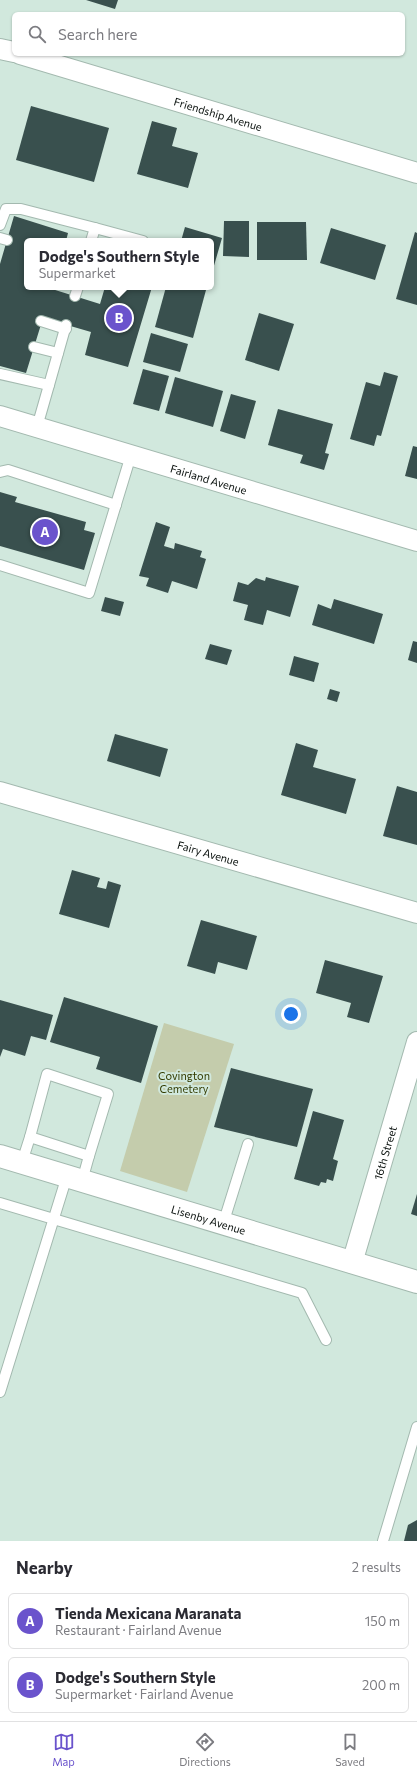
<!DOCTYPE html>
<html lang="en">
<head>
<meta charset="utf-8">
<style>
	body { margin:0; font-family:Commissioner,sans-serif; background:#f2f2f3; color:#2b2b33 }
	.you { position:absolute; left:291px; top:1014px; width:14px; height:14px; margin:-10px; border:3px solid #fff; border-radius:50%; background:#1a73e8; box-shadow:0 0 0 6px #1a73e833 }
	.badge { display:grid; place-items:center; width:26px; height:26px; border-radius:50%; background:#6a53cc; color:#fff; font-size:13px; font-weight:700 }
	.pin { position:absolute; translate:-50% -50%; border:2px solid #fff; box-shadow:0 1px 4px #0006 }
	.popup { position:absolute; left:24px; top:238px; width:190px; height:52px; box-sizing:border-box; display:grid; place-content:center; border-radius:6px; background:#fff; filter:drop-shadow(0 1px 3px #0005); font-size:13px; white-space:nowrap; color:#7c7c81 }
	.popup b { font-size:15px; color:#2b2b33 }
	.popup::after { content:''; position:absolute; left:50%; top:100%; margin-left:-8px; border:8px solid transparent; border-top-color:#fff }
	.list { margin:0; padding:0; list-style:none }
	h2 { display:flex; justify-content:space-between; align-items:center; height:52px; margin:0; padding:0 16px; font-size:17px }
	h2 small { font-size:13px; font-weight:400; color:#7c7c81 }
	.list li { display:grid; grid-template-columns:26px 1fr auto; gap:12px; align-items:center; box-sizing:border-box; height:56px; margin:0 8px 8px; padding:0 8px; border:1px solid #e1e1e2; border-radius:6px }
	.list b { display:block; font-size:15px; white-space:nowrap }
	.list p { margin:0; font-size:13px; white-space:nowrap; color:#7c7c81 }
	.list em { font-size:13px; font-style:normal; color:#7c7c81 }
	.icon { flex:none; width:22px; height:22px; fill:none; stroke:currentColor; stroke-width:2; stroke-linecap:round; stroke-linejoin:round }
	.map { position:relative; flex:none; width:417px; height:1541px; overflow:hidden }
	.search { position:absolute; background:#fff; box-shadow:0 1px 3px #0004; left:12px; right:12px; top:12px; height:44px; display:flex; align-items:center; gap:10px; box-sizing:border-box; padding:0 14px; border-radius:6px; color:#7c7c81; font-size:15px }
	.sheet { height:180px; background:#fff }
	nav { display:flex; justify-content:space-around; align-items:center; box-sizing:border-box; height:56px; border-top:1px solid #e1e1e2; background:#fff; font-size:11px; color:#7c7c81 }
	nav a { display:grid; justify-items:center; gap:2px }
	nav .on { color:#6a53cc }
	.map>svg:first-child { display:block }
	.green { fill:#c4ccac }
	.building { fill:#39504e }
	.lines { fill:none; stroke-linecap:round; stroke-linejoin:round }
	.lane-casing { stroke:#a3b9af; stroke-width:12 }
	.street-casing { stroke:#a3b9af; stroke-width:22 }
	.secondary-casing { stroke:#a3b9af; stroke-width:24 }
	.lane { stroke:#fff; stroke-width:10 }
	.street { stroke:#fff; stroke-width:20 }
	.secondary { stroke:#fff; stroke-width:22 }
	.labels { text-anchor:middle; dominant-baseline:central; stroke-width:4; stroke-linejoin:round; paint-order:stroke }
	.street-label { font-size:11px; fill:#0a110e; stroke:#d1e8dd }
	.park-label { font-size:11px; fill:#333b00; stroke:#d1e8dd }
</style>
</head>
<body>
<div class="map">
<svg width="417" height="1541" viewBox="0 0 417 1541">
	<rect width="100%" height="100%" fill="#d1e8dd"/>
	<!-- green -->
	<path class="green" d="M164 1023 234 1044 187 1192 120 1171Z"/>
	<!-- building -->
	<g class="building">
		<path d="M86 0H118L115 9Z"/>
		<path d="M31 106 109 128 94 182 16 160Z"/>
		<path d="M152 121 177 128 172 146 198 153 188 188 137 174Z"/>
		<path d="M14 216 68 233 66 241H27V287H52V289L100 304 105 287H152L128 367 85 355 91 332 43 318 26 373 0 366V264Z"/>
		<path d="M224 221H249V257L223 256Z"/>
		<path d="M257 222H306L307 260H257Z"/>
		<path d="M185 227 222 238 211 276V241H181Z"/>
		<path d="M331 228 386 245 375 280 320 263Z"/>
		<path d="M415 232 417 233V305L396 299Z"/>
		<path d="M166 287H194L206 290 193 338 155 327Z"/>
		<path d="M259 313 294 324 279 371 245 360Z"/>
		<path d="M151 333 188 344 180 372 143 362Z"/>
		<path d="M143 369 169 376 159 411 133 404Z"/>
		<path d="M384 372 398 376 381 436 377 435 374 446 350 439 366 382 380 386Z"/>
		<path d="M175 377 223 391 213 427 165 413Z"/>
		<path d="M231 394 256 401 245 439 220 431Z"/>
		<path d="M278 409 333 424 325 453 329 454 324 470 300 463 303 455 268 445Z"/>
		<path d="M413 446 417 447V479L405 476Z"/>
		<path d="M0 492 17 497 15 502 86 522 84 530 95 533 84 570 0 546Z"/>
		<path d="M156 522 170 527 164 546 174 549 175 543 202 551 200 557 206 559 197 589 172 581 168 593 146 586 149 578 139 576Z"/>
		<path d="M266 577 299 586 290 617 267 610 263 625 244 620 248 605 233 601 238 582 248 585 256 578 265 581Z"/>
		<path d="M105 597 124 602 120 616 101 611Z"/>
		<path d="M334 599 383 614 374 644 312 625 318 604 331 609Z"/>
		<path d="M413 641 417 642V663L408 660Z"/>
		<path d="M210 644 232 650 227 665 205 659Z"/>
		<path d="M294 656 319 663 314 682 289 675Z"/>
		<path d="M330 689 340 692 337 702 327 699Z"/>
		<path d="M115 734 168 749 160 777 107 761Z"/>
		<path d="M296 743 318 750 313 767 356 779 346 814 281 795Z"/>
		<path d="M397 786 417 792V845L383 836Z"/>
		<path d="M72 870 100 878 97 887 106 889 108 881 121 885 109 928 59 914Z"/>
		<path d="M201 920 257 936 247 970 218 962 215 974 187 966Z"/>
		<path d="M325 960 383 976 369 1023 347 1017 351 1003 316 993Z"/>
		<path d="M64 997 158 1026 141 1083 96 1069 100 1057 50 1042Z"/>
		<path d="M0 1000 53 1015 46 1040 31 1036 25 1056 3 1049 0 1057Z"/>
		<path d="M231 1068 313 1089 297 1147 214 1127Z"/>
		<path d="M313 1111 344 1120 333 1159 338 1161 333 1181 327 1179 326 1183 321 1182 319 1186 294 1179Z"/>
		<path d="M417 1194V1216L411 1214Z"/>
		<path d="M417 1520V1541H404L408 1525Z"/>
	</g>
	<g class="lines">
		<!-- lane casing -->
		<g class="lane-casing">
			<g id="lane">
				<path d="M0 225 6 209H21L95 228 91 241"/>
				<path d="M95 228 143 241"/>
				<path d="M0 238 7 240"/>
				<path d="M75 296 78 287"/>
				<path d="M41 321 66 329"/>
				<path d="M34 347 58 353"/>
				<path d="M0 374 49 385 66 325"/>
				<path d="M37 427 49 385"/>
				<path d="M0 472 8 470 116 505"/>
				<path d="M0 565 89 593 131 455"/>
				<path d="M47 1074 108 1094 89 1156 30 1137Z"/>
				<path d="M22 1162 30 1137"/>
				<path d="M82 1181 89 1156"/>
				<path d="M0 1203 302 1293 326 1340"/>
				<path d="M223 1224 248 1144"/>
				<path d="M0 1392 67 1176"/>
				<path d="M383 1541 417 1427"/>
			</g>
		</g>
		<!-- street casing -->
		<g class="street-casing">
			<g id="street">
				<path d="M0 49 14 52"/>
				<path id="s1" d="M20 54 417 173"/>
				<path id="s2" d="M0 416 417 541"/>
				<path id="s3" d="M0 792 417 913"/>
				<path id="s4" d="M352 1263 417 1042"/>
			</g>
		</g>
		<!-- secondary casing -->
		<g class="secondary-casing">
			<g id="secondary">
				<path id="s5" d="M0 1156 417 1282"/>
			</g>
		</g>
		<!-- lane -->
		<use href="#lane" class="lane"/>
		<!-- street -->
		<use href="#street" class="street"/>
		<!-- secondary -->
		<use href="#secondary" class="secondary"/>
	</g>
	<g class="labels">
		<!-- street labels -->
		<g class="street-label">
			<text stroke="none"><textPath href="#s1" startOffset="207">Friendship Avenue</textPath></text>
			<text stroke="none"><textPath href="#s2" startOffset="218">Fairland Avenue</textPath></text>
			<text stroke="none"><textPath href="#s3" startOffset="217">Fairy Avenue</textPath></text>
			<text stroke="none"><textPath href="#s4" startOffset="115">16th Street</textPath></text>
			<text stroke="none"><textPath href="#s5" startOffset="218">Lisenby Avenue</textPath></text>
		</g>
		<!-- park labels -->
		<g class="park-label">
			<text x="184" y="1075">Covington<tspan x="184" dy="13">Cemetery</tspan></text>
		</g>
	</g>
</svg>
<div class="you"></div>
<div class="pin badge" style="left:45px;top:532px">A</div>
<div class="pin badge" style="left:119px;top:318px">B</div>
<div class="popup"><b>Dodge's Southern Style</b>Supermarket</div>
<div class="search"><svg class="icon" aria-label="search" viewBox="0 0 24 24"><circle cx="10" cy="10" r="6"/><path d="M15 15l6 6"/></svg>Search here</div>
</div>
<section class="sheet">
<h2>Nearby<small>2 results</small></h2>
<ul class="list">
<li><span class="badge">A</span><div><b>Tienda Mexicana Maranata</b><p>Restaurant · Fairland Avenue</p></div><em>150 m</em></li>
<li><span class="badge">B</span><div><b>Dodge's Southern Style</b><p>Supermarket · Fairland Avenue</p></div><em>200 m</em></li>
</ul>
</section>
<nav>
<a class="on"><svg class="icon" aria-label="map" viewBox="0 0 24 24"><path d="M3 6l6-2 6 2 6-2v14l-6 2-6-2-6 2zM9 4v14M15 6v14"/></svg>Map</a>
<a><svg class="icon" aria-label="directions" viewBox="0 0 24 24"><path d="M12 3l9 9-9 9-9-9zM9 14v-3h6M13 9l2 2-2 2"/></svg>Directions</a>
<a><svg class="icon" aria-label="saved" viewBox="0 0 24 24"><path d="M7 4h10v16l-5-4-5 4z"/></svg>Saved</a>
</nav>
</body>
</html>
